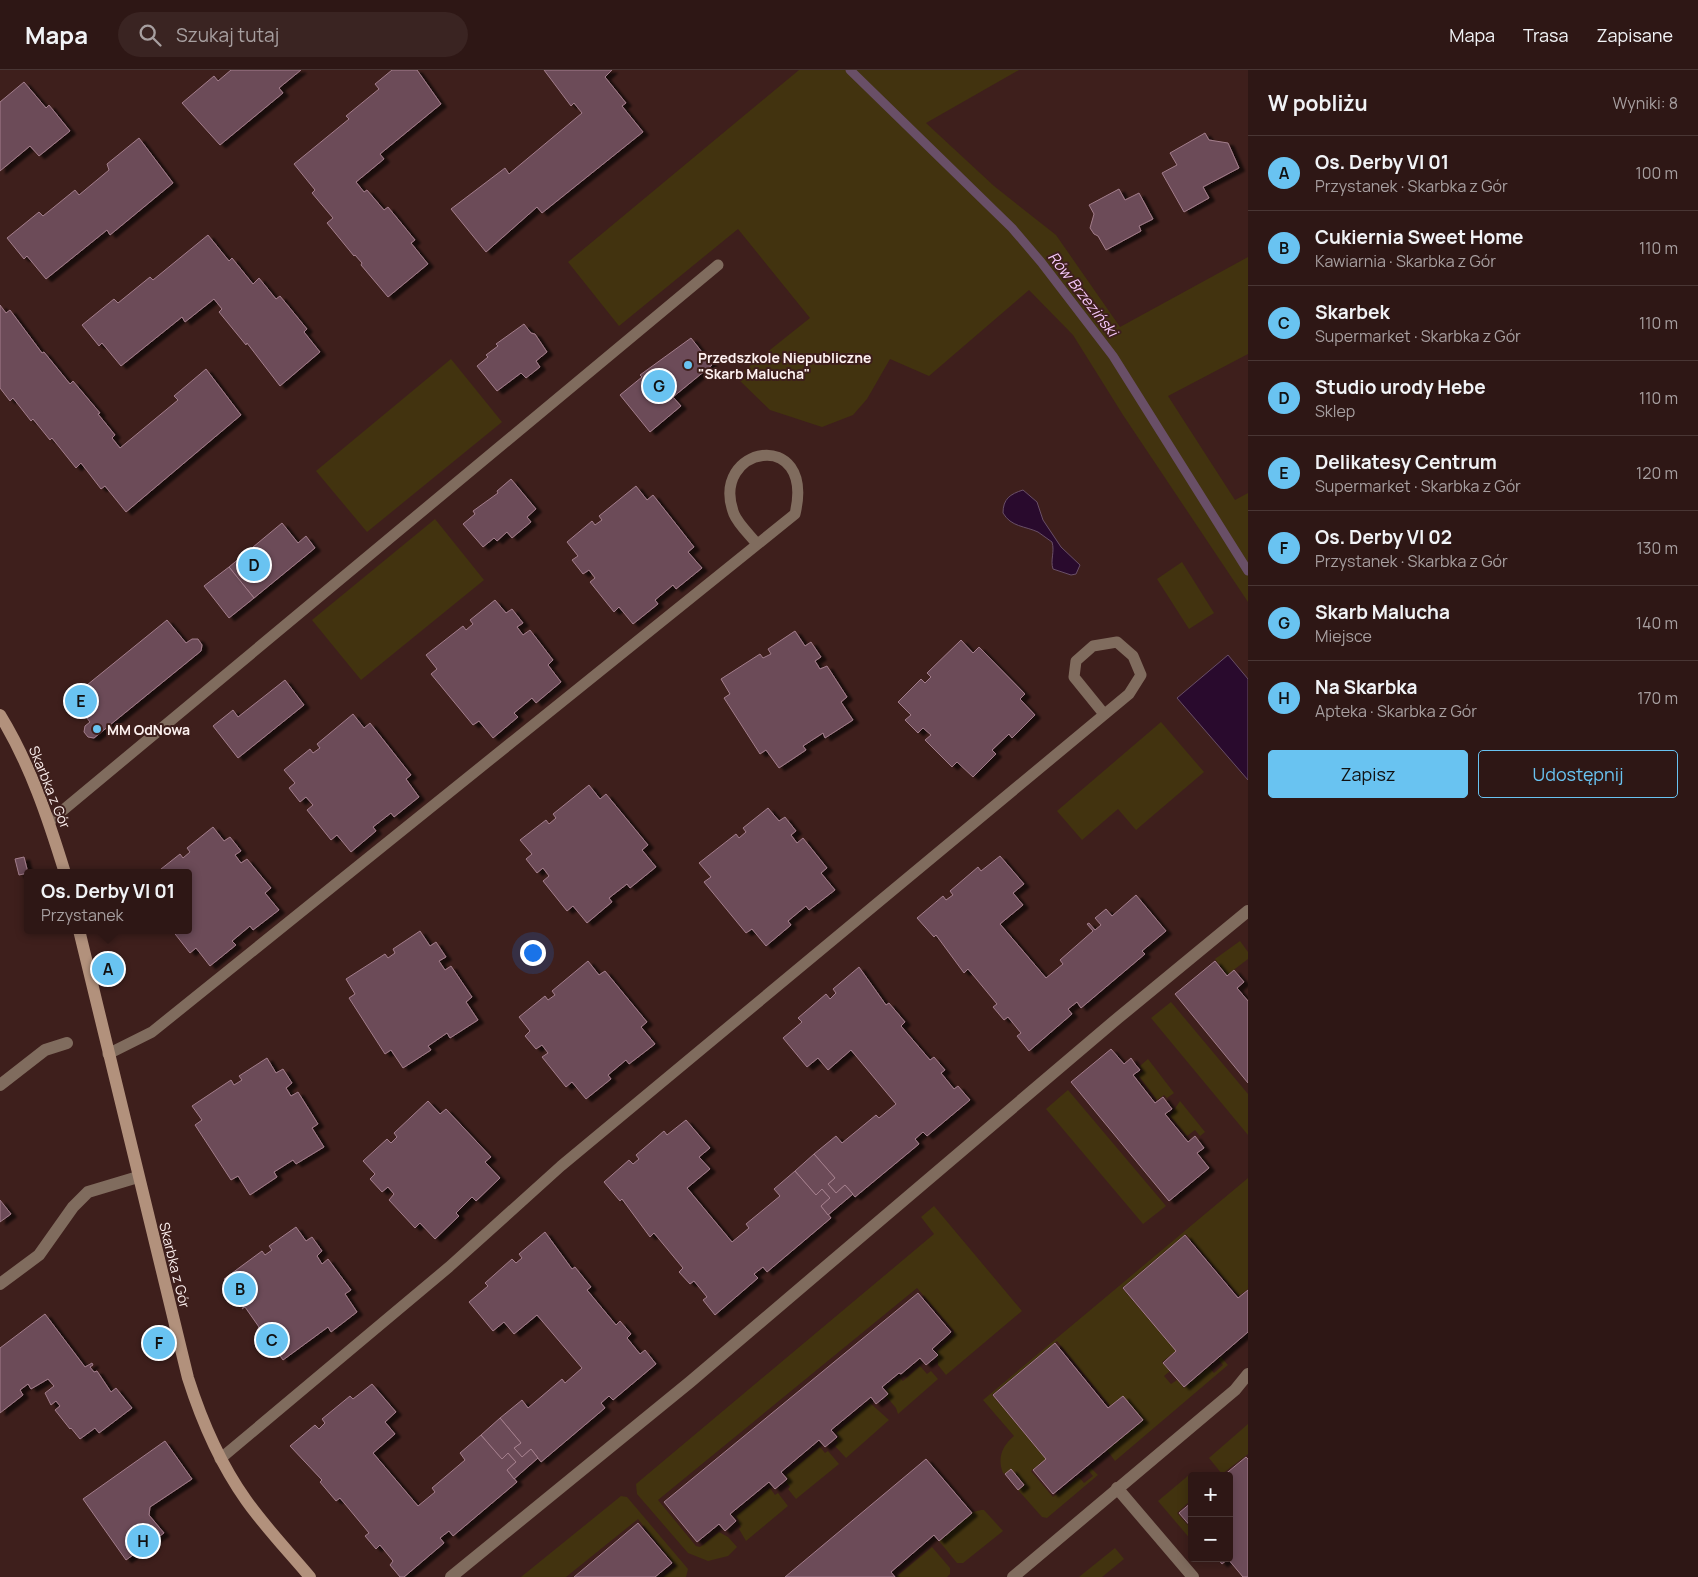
<!DOCTYPE html>
<html lang="pl">
<head>
<meta charset="utf-8">
<style>
	body { margin:0; font-family:Manrope,sans-serif; background:#3a2422; color:#f1f3f6 }
	.controls { position:absolute; right:15px; bottom:15px; display:grid; overflow:hidden; border-radius:5px; box-shadow:0 2px 12px #0003 }
	.controls button { width:45px; height:45px; display:grid; place-items:center; padding:0; border:0; border-bottom:1px solid #493634; background:#2e1715; color:#f1f3f6; font:25px sans-serif }
	.you { position:absolute; left:532px; top:882px; width:18px; height:18px; margin:-12px; border:4px solid #fff; border-radius:50%; background:#1a73e8; box-shadow:0 0 0 8px #1a73e833 }
	.badge { display:grid; place-items:center; width:32px; height:32px; border-radius:50%; background:#69c3f1; color:#111; font-size:16px; font-weight:700 }
	.pin { position:absolute; translate:-50% -50%; border:2px solid #fff; box-shadow:0 1px 5px #0006 }
	.popup { position:absolute; left:24px; top:799px; width:168px; height:65px; box-sizing:border-box; display:grid; place-content:center; border-radius:5px; background:#2e1715; filter:drop-shadow(0 1px 4px #0005); font-size:16px; white-space:nowrap; color:#a79fa0 }
	.popup b { font-size:19px; color:#f1f3f6 }
	.popup::after { content:''; position:absolute; left:50%; top:100%; margin-left:-10px; border:10px solid transparent; border-top-color:#2e1715 }
	.list { margin:0; padding:0; list-style:none }
	h2 { display:flex; justify-content:space-between; align-items:center; height:65px; margin:0; padding:0 20px; font-size:21px }
	h2 small { font-size:16px; font-weight:400; color:#a79fa0 }
	.list li { display:grid; grid-template-columns:32px 1fr auto; gap:15px; align-items:center; box-sizing:border-box; height:75px; padding:0 20px; border-top:1px solid #493634 }
	.list b { display:block; font-size:19px; white-space:nowrap }
	.list p { margin:0; font-size:16px; white-space:nowrap; color:#a79fa0 }
	.list em { font-size:16px; font-style:normal; color:#a79fa0 }
	.actions { display:flex; gap:10px; padding:15px 20px }
	.actions a { flex:1; padding:11px 0; border:1px solid #69c3f1; border-radius:5px; text-align:center; font-size:18px; color:#69c3f1 }
	.actions .main { background:#69c3f1; color:#111 }
	.icon { flex:none; width:28px; height:28px; fill:none; stroke:currentColor; stroke-width:2; stroke-linecap:round; stroke-linejoin:round }
	.map { position:relative; flex:none; width:1248px; height:1507px; overflow:hidden }
	header { display:flex; align-items:center; gap:30px; box-sizing:border-box; height:70px; padding:0 25px; background:#2e1715; border-bottom:1px solid #493634 }
	header strong { font-size:24px }
	nav { display:flex; gap:28px; margin-inline-start:auto; font-size:18px }
	.search { width:350px; height:45px; background:#3a2422; display:flex; align-items:center; gap:12px; box-sizing:border-box; padding:0 18px; border-radius:28px; color:#a79fa0; font-size:19px }
	main { display:flex }
	aside { flex:1; background:#2e1715 }
	.map>svg:first-child { display:block }
	.green { fill:#42330f }
	.water { fill:#290a2d; stroke:#694f67 }
	.lines { fill:none; stroke-linecap:round; stroke-linejoin:round }
	.stream { stroke:#694f67; stroke-width:9 }
	.building { fill:#6c4b58; stroke:#a37e8c; filter:url(#shadow) }
	.lane { stroke:#806c5e; stroke-width:11 }
	.street { stroke:#806c5e; stroke-width:12 }
	.secondary { stroke:#b2917c; stroke-width:12 }
	.poi-dot { fill:#69c3f1; stroke:#3e1f1c; stroke-width:2 }
	.labels { text-anchor:middle; dominant-baseline:central; stroke-width:4; stroke-linejoin:round; paint-order:stroke }
	.poi-label { font-size:14px; font-weight:bold; fill:#fdf0ef; stroke:#3e1f1c; text-anchor:start }
	.street-label { font-size:14px; fill:#fdf0ef; stroke:#3e1f1c }
	.water-label { font-size:15px; font-style:italic; fill:#f7c9fb; stroke:#3e1f1c }
</style>
</head>
<body>
<header>
<strong>Mapa</strong>
<div class="search"><svg class="icon" aria-label="search" viewBox="0 0 24 24"><circle cx="10" cy="10" r="6"/><path d="M15 15l6 6"/></svg>Szukaj tutaj</div>
<nav><a>Mapa</a><a>Trasa</a><a>Zapisane</a></nav>
</header>
<main>
<div class="map">
<svg width="1248" height="1507" viewBox="0 0 1248 1507">
	<defs>
		<filter id="shadow"><feDropShadow dx="5.5" dy="3" stdDeviation="1" flood-color="#0009"/></filter>
	</defs>
	<rect width="100%" height="100%" fill="#3e1f1c"/>
	<!-- green -->
	<g class="green">
		<path d="M799 0H1019L926 53 994 116 1056 165 1120 257 1248 187V284L1168 326 1235 430 1248 423V532L1123 345 1073 265 1029 220 929 306 890 289 867 329 853 345 822 357 770 340 736 307 810 248 738 159 619 256 568 192Z"/>
		<path d="M451 289 502 352 367 462 316 401Z"/>
		<path d="M435 449 484 510 361 610 312 550Z"/>
		<path d="M1182 492 1214 543 1189 559 1157 509Z"/>
		<path d="M1161 652 1204 702 1136 760 1118 739 1082 770 1057 741Z"/>
		<path d="M1240 871 1248 882V889L1227 905 1215 889Z"/>
		<path d="M1171 932 1248 1024V1065L1151 948Z"/>
		<path d="M1148 989 1174 1023 1167 1028 1164 1025 1157 1030 1138 1005 1143 1001 1140 996Z"/>
		<path d="M1068 1020 1166 1136 1143 1154 1046 1039Z"/>
		<path d="M1180 1031 1205 1062 1200 1066 1195 1060 1187 1066 1170 1046Z"/>
		<path d="M1248 1108V1219L1239 1226 1186 1164 1122 1218 1176 1281 1162 1292 1170 1301 1164 1306 1171 1314 1177 1310 1184 1318 1209 1297 1214 1303 1223 1295 1218 1289 1221 1287 1228 1295 1115 1391 1107 1380 1143 1350 1123 1326 1110 1336 1057 1271 992 1325 1046 1389 1031 1401 1053 1427 1079 1407 1084 1413 1093 1406 1088 1400 1091 1398 1098 1405 1047 1448 1042 1447 1018 1420 1024 1414 1011 1399 1005 1404 1003 1403C997 1388 1002 1376 1014 1366L983 1330Z"/>
		<path d="M934 1136 1022 1241 946 1305 938 1295 937 1281 953 1266 954 1261 917 1218 658 1430 696 1476 700 1477 719 1462 728 1467 737 1477 728 1486 708 1491 688 1483 637 1424 636 1414 934 1164 921 1147Z"/>
		<path d="M920 1296 927 1304 931 1301 938 1309 898 1344 896 1338 886 1326 888 1324 886 1320 900 1308 903 1311Z"/>
		<path d="M870 1333 889 1350 846 1388 835 1376 838 1373 836 1370 839 1367 836 1363Z"/>
		<path d="M1248 1354V1384L1222 1404 1209 1388Z"/>
		<path d="M820 1377 825 1383 828 1381 839 1394 796 1429 788 1419 790 1417 786 1412 788 1409 785 1406Z"/>
		<path d="M1189 1405 1192 1409V1429L1177 1443 1192 1460V1471L1158 1431Z"/>
		<path d="M770 1418 775 1425 778 1423 788 1436 746 1471 739 1459 741 1457 738 1452 739 1451 736 1446Z"/>
		<path d="M621 1426 627 1427 688 1499 686 1507H663L676 1496 638 1449 566 1507H521Z"/>
		<path d="M981 1440H984L1003 1461 963 1493H957L939 1471 973 1442Z"/>
		<path d="M932 1477 950 1498V1504L947 1507H896Z"/>
		<path d="M1115 1478 1124 1489 1102 1507H1079Z"/>
	</g>
	<!-- water -->
	<g class="water">
		<path d="M1023 420 1037 432 1043 450 1061 477 1080 495 1076 504 1071 505 1053 499C1050 490 1055 482 1052 472 1047 469 1043 465 1038 462 1025 456 1011 457 1003 443 1003 429 1010 424 1023 420Z"/>
		<path d="M1228 585 1248 609V710L1177 628Z"/>
	</g>
	<g class="lines">
		<!-- stream -->
		<path class="stream" d="M850 0 1012 158 1041 192 1113 286 1248 501"/>
	</g>
	<!-- building -->
	<g class="building">
		<path d="M231 0H301L279 18 283 23 220 75 182 33 214 6 218 11Z"/>
		<path d="M392 0H417L441 34 380 84 384 89 356 112 364 122 367 120 384 140 388 137 415 170 411 173 428 194 388 227 361 195 362 193 355 185 354 186 327 153 333 148 312 123 315 120 294 94 349 49 346 46 379 19 375 14Z"/>
		<path d="M544 0H612L605 7 626 33 622 36 643 62 542 143 537 137 486 182 451 139 505 98 509 104 582 43 574 33 571 36Z"/>
		<path d="M24 12 46 38 49 35 70 61 39 86 30 76 0 101V32Z"/>
		<path d="M1205 63 1209 70 1228 73 1239 98 1203 117 1209 128 1184 142 1162 103 1177 95 1170 83Z"/>
		<path d="M139 68 173 113 110 165 107 160 46 209 27 186 24 189 7 168 39 142 43 146 75 120 79 125 109 100 107 94Z"/>
		<path d="M1119 119 1125 130 1139 123 1153 149 1139 156 1141 161 1106 180 1098 166 1094 164 1090 158 1094 144 1089 135Z"/>
		<path d="M208 165 229 191 232 188 253 214 259 208 276 229 280 226 307 259 304 262 320 282 280 316 247 273 246 275 219 242 222 239 214 229 185 252 182 247 121 296 102 273 99 276 82 255 114 229 118 233 150 207 153 210Z"/>
		<path d="M0 235 6 243 10 240 42 283 44 282 70 314 73 311 100 343 98 344 115 365 112 368 120 378 178 330 174 326 206 299 241 345 126 442 105 416 101 419 81 393 76 398 52 368 50 370 33 349 31 351 13 328 10 331 0 318Z"/>
		<path d="M524 254 531 263 535 264 547 282 536 291 540 297 526 308 521 303 497 321 477 296 488 287 486 285 498 276 496 274Z"/>
		<path d="M691 268 712 295 673 327 681 336 650 362 620 325 642 307 640 305Z"/>
		<path d="M511 409 536 439 527 447 531 452 512 468 507 462 497 471 494 468 483 477 463 454 475 444 473 441 498 423 497 421Z"/>
		<path d="M636 416 647 430 653 425 694 477 688 482 702 498 676 519 673 515 655 530 658 534 633 554 619 537 614 542 590 512 595 508 589 500 583 504 572 490 578 486 567 472 592 451 595 455 602 450 599 446Z"/>
		<path d="M282 453 298 473 306 466 315 478 254 528 229 497Z"/>
		<path d="M229 497 254 528 229 548 204 516Z"/>
		<path d="M495 530 506 543 512 539 523 553 517 557 523 565 530 560 553 590 548 595 561 612 536 633 532 628 514 643 518 647 493 668 479 651 473 655 431 604 437 599 426 585 463 556 466 560 473 554 470 550Z"/>
		<path d="M167 550 186 573 192 569H198L202 575 201 581 94 668 88 667 84 662 85 656 90 652 71 628Z"/>
		<path d="M795 561 805 576 811 572 821 587 815 591 820 599 827 596 847 627 841 632 853 650 825 668 823 663 803 676 806 680 779 698 766 680 760 684 724 628 730 624 721 609 760 584 763 588 771 584 768 579Z"/>
		<path d="M961 570 973 583 979 577 1025 624 1020 629 1035 645 1012 668 1009 664 992 680 996 684 973 707 957 692 952 697 925 670 931 665 923 658 918 663 905 650 911 645 898 632 921 609 925 613 931 607 927 603Z"/>
		<path d="M285 610 304 635 238 688 213 656 233 640 238 647Z"/>
		<path d="M353 644 364 658 370 653 411 705 406 709 419 727 394 747 391 743 373 757 376 761 351 782 337 765 331 770 307 740 313 735 306 727 300 732 289 718 295 713 284 700 310 679 313 683 320 678 317 674Z"/>
		<path d="M589 715 600 729 606 724 648 775 642 780 656 797 630 818 627 814 609 828 612 832 587 853 573 836 567 841 543 811 549 806 543 798 537 803 526 789 532 784 520 770 546 750 549 754 556 748 553 744Z"/>
		<path d="M768 738 779 751 785 747 796 761 791 765 797 773 803 768 827 798 821 803 835 820 809 840 806 836 788 851 791 855 766 876 752 859 746 863 704 812 711 807 699 793 736 764 739 768 746 762 743 758Z"/>
		<path d="M213 757 224 771 230 767 241 781 235 785 241 793 247 789 271 818 265 823 279 840 253 860 250 856 232 871 236 875 210 896 196 878 190 883 172 860H188V803H156L180 784 183 788 190 782 187 778Z"/>
		<path d="M1000 786 1024 814 1013 823 1023 835 1000 854 1046 908 1063 894 1060 890 1093 861 1087 854 1089 853 1095 860 1101 855 1095 848 1106 839 1112 846 1136 825 1166 861 1142 881 1145 884 1081 938 1077 932 1068 939 1072 944 1029 981 1017 966 1021 963 1008 947 1004 950 993 937 997 934 968 899 964 903 936 865 934 867 917 848 943 826 946 830 953 825 950 821 978 797 981 801Z"/>
		<path d="M24 787 28 803 19 805 15 789Z"/>
		<path d="M420 861 430 876 436 872 446 887 439 891 445 900 451 896 472 927 466 932 478 950 450 968 447 963 428 976 431 980 403 998 391 980 385 984 349 928 355 924 346 909 385 884 388 888 395 883 393 879Z"/>
		<path d="M588 891 599 905 605 901 647 952 641 957 655 974 629 994 626 990 608 1005 611 1009 586 1029 572 1012 566 1017 542 987 548 983 542 975 536 979 525 966 530 961 519 947 545 926 548 930 555 925 552 921Z"/>
		<path d="M1215 891 1227 906 1234 900 1244 912 1237 918 1248 931V1013L1175 924Z"/>
		<path d="M859 897 886 935 889 933 905 952 901 956 930 990 934 987 945 1000 941 1003 954 1019 958 1016 970 1030 927 1066 923 1062 915 1069 919 1074 855 1127 845 1115 836 1123 828 1114 835 1108 814 1084 836 1066 842 1073 876 1045 879 1048 896 1034 851 980 828 1000 818 988 807 997 783 968 802 952 798 948 826 924 830 929 836 923 833 919Z"/>
		<path d="M1111 979 1124 994 1131 988 1135 994 1140 1000 1133 1005 1155 1033 1163 1027 1172 1039 1165 1044 1188 1072 1195 1066 1204 1078 1197 1083 1209 1098 1169 1131 1071 1012Z"/>
		<path d="M267 988 276 1003 283 999 292 1013 286 1018 291 1026 298 1022 318 1054 312 1058 324 1077 296 1094 293 1090 274 1102 277 1107 250 1125 238 1106 231 1110 195 1055 202 1050 192 1036 231 1010 234 1015 242 1010 239 1006Z"/>
		<path d="M428 1031 440 1044 446 1039 491 1087 485 1092 500 1108 476 1131 472 1127 456 1143 459 1146 435 1169 420 1153 415 1158 389 1130 394 1124 388 1117 382 1122 370 1109 375 1104 363 1091 387 1069 391 1073 397 1067 394 1063Z"/>
		<path d="M686 1050 710 1078 699 1087 710 1099 687 1118 732 1172 749 1158 746 1154 780 1126 774 1119 795 1101 816 1125 822 1119 830 1128 821 1136 831 1148 767 1202 763 1197 754 1204 758 1208 715 1245 703 1230 707 1227 694 1211 690 1214 679 1202 683 1198 654 1163 650 1167 622 1129 620 1131 604 1112 629 1090 633 1094 639 1089 636 1085 664 1061 667 1065Z"/>
		<path d="M814 1084 835 1108 828 1114 836 1123 845 1115 853 1124 828 1145 821 1136 830 1128 822 1119 816 1125 795 1101Z"/>
		<path d="M0 1130 11 1144 0 1152Z"/>
		<path d="M296 1157 306 1171 312 1167 322 1181 317 1186 322 1194 328 1189 351 1220 345 1224 357 1242 331 1262 328 1257 283 1290 273 1276 269 1277 272 1275 260 1258 257 1261 259 1257 245 1237 242 1239 244 1236 230 1217 227 1219 229 1215 224 1209 262 1181 265 1185 272 1180 269 1176Z"/>
		<path d="M545 1162 572 1199 575 1197 591 1217 587 1220 616 1255 620 1251 631 1264 627 1268 640 1284 645 1280 656 1294 613 1330 609 1326 601 1333 605 1338 541 1392 531 1379 522 1387 514 1378 521 1373 500 1348 522 1330 528 1338 562 1309 565 1313 582 1298 537 1245 514 1264 504 1252 493 1261 469 1232 488 1216 485 1213 512 1189 516 1193 522 1188 519 1184Z"/>
		<path d="M1185 1165 1238 1228 1248 1220V1262L1184 1317 1163 1293 1176 1281 1123 1218Z"/>
		<path d="M918 1223 951 1262 932 1279 938 1285 926 1295 920 1288 901 1304 899 1303 882 1317 888 1324 876 1334 871 1327 831 1360 837 1367 830 1373 825 1377 819 1370 781 1402 787 1409 775 1419 769 1412 730 1444 736 1451 725 1461 719 1454 697 1472 664 1432Z"/>
		<path d="M45 1244 85 1297 92 1293 93 1295 90 1297 94 1302 97 1301 111 1322 116 1318 132 1338 99 1363 95 1358 80 1369 71 1358 70 1359 55 1340 60 1336 56 1331 51 1335 45 1323 54 1316 48 1309 31 1319 28 1314 20 1320 23 1325 0 1343V1278Z"/>
		<path d="M1055 1273 1108 1338 1123 1326 1143 1350 1053 1424 1033 1400 1046 1389 993 1325Z"/>
		<path d="M372 1314 396 1342 385 1352 395 1364 373 1383 418 1436 435 1422 432 1418 465 1390 460 1383 481 1365 502 1389 508 1383 516 1392 507 1400 517 1412 453 1466 449 1461 440 1468 444 1473 404 1507H400L390 1495 393 1491 380 1475 376 1479 365 1466 369 1463 340 1428 336 1431 320 1412 322 1410 290 1376 315 1355 319 1359 325 1353 322 1349 350 1326 353 1329Z"/>
		<path d="M500 1348 521 1373 514 1378 522 1387 531 1379 538 1388 514 1409 507 1400 516 1392 508 1383 502 1389 481 1365Z"/>
		<path d="M165 1371 192 1409 150 1437 149 1445 164 1463 126 1490 83 1429Z"/>
		<path d="M1246 1387 1248 1389V1507H1243L1228 1489 1222 1494 1217 1488H1229V1406H1223Z"/>
		<path d="M926 1389 972 1443 939 1471 934 1465 891 1502 895 1507H785Z"/>
		<path d="M1011 1399 1024 1415 1018 1420 1005 1404Z"/>
		<path d="M1192 1432V1458L1179 1443Z"/>
		<path d="M638 1453 672 1493 655 1507H574Z"/>
	</g>
	<g class="lines">
		<!-- lane -->
		<g class="lane">
			<path d="M50 751 718 195"/>
			<path d="M108 984 152 962 795 444C816 356 708 376 734 444 738 454 750 465 757 474"/>
			<path d="M220 1389 449 1197 561 1096 1129 624 1141 605 1133 586 1117 572 1093 576 1076 591 1074 607 1104 644"/>
		</g>
		<!-- street -->
		<g class="street">
			<path d="M0 1015 45 980 67 973"/>
			<path d="M0 1214 39 1185 73 1137 88 1122 138 1107"/>
			<path d="M1117 1418 1193 1507"/>
			<path d="M451 1507 690 1312 1118 948 1248 841"/>
			<path d="M1013 1507 1235 1320 1248 1304"/>
		</g>
		<!-- secondary -->
		<g class="secondary">
			<path d="M0 645C30 694 48 748 65 803"/>
			<path d="M79 860 188 1308C202 1352 219 1392 246 1430 265 1457 289 1482 310 1507"/>
		</g>
	</g>
	<!-- markers -->
	<g class="poi-dot">
		<circle cx="688" cy="295" r="5"/>
		<circle cx="97" cy="659" r="5"/>
	</g>
	<g class="labels">
		<!-- poi labels -->
		<g class="poi-label">
			<text x="698" y="287">Przedszkole Niepubliczne<tspan x="698" dy="16">"Skarb Malucha"</tspan></text>
			<text x="107" y="659">MM OdNowa</text>
		</g>
		<!-- street labels -->
		<g class="street-label">
			<text transform="translate(50 717) rotate(68)">Skarbka z Gór</text>
			<text transform="translate(175 1195) rotate(76)">Skarbka z Gór</text>
		</g>
		<!-- water labels -->
		<g class="water-label">
			<text transform="translate(1083 224) rotate(52)">Rów Brzeziński</text>
		</g>
	</g>
</svg>
<div class="controls">
<button>+</button>
<button>−</button>
</div>
<div class="you"></div>
<div class="pin badge" style="left:108px;top:899px">A</div>
<div class="popup"><b>Os. Derby VI 01</b>Przystanek</div>
<div class="pin badge" style="left:240px;top:1219px">B</div>
<div class="pin badge" style="left:272px;top:1270px">C</div>
<div class="pin badge" style="left:254px;top:495px">D</div>
<div class="pin badge" style="left:81px;top:631px">E</div>
<div class="pin badge" style="left:159px;top:1273px">F</div>
<div class="pin badge" style="left:659px;top:316px">G</div>
<div class="pin badge" style="left:143px;top:1471px">H</div>
</div>
<aside>
<h2>W pobliżu<small>Wyniki: 8</small></h2>
<ul class="list">
<li><span class="badge">A</span><div><b>Os. Derby VI 01</b><p>Przystanek · Skarbka z Gór</p></div><em>100 m</em></li>
<li><span class="badge">B</span><div><b>Cukiernia Sweet Home</b><p>Kawiarnia · Skarbka z Gór</p></div><em>110 m</em></li>
<li><span class="badge">C</span><div><b>Skarbek</b><p>Supermarket · Skarbka z Gór</p></div><em>110 m</em></li>
<li><span class="badge">D</span><div><b>Studio urody Hebe</b><p>Sklep</p></div><em>110 m</em></li>
<li><span class="badge">E</span><div><b>Delikatesy Centrum</b><p>Supermarket · Skarbka z Gór</p></div><em>120 m</em></li>
<li><span class="badge">F</span><div><b>Os. Derby VI 02</b><p>Przystanek · Skarbka z Gór</p></div><em>130 m</em></li>
<li><span class="badge">G</span><div><b>Skarb Malucha</b><p>Miejsce</p></div><em>140 m</em></li>
<li><span class="badge">H</span><div><b>Na Skarbka</b><p>Apteka · Skarbka z Gór</p></div><em>170 m</em></li>
</ul>
<div class="actions"><a class="main">Zapisz</a><a>Udostępnij</a></div>
</aside>
</main>
</body>
</html>
